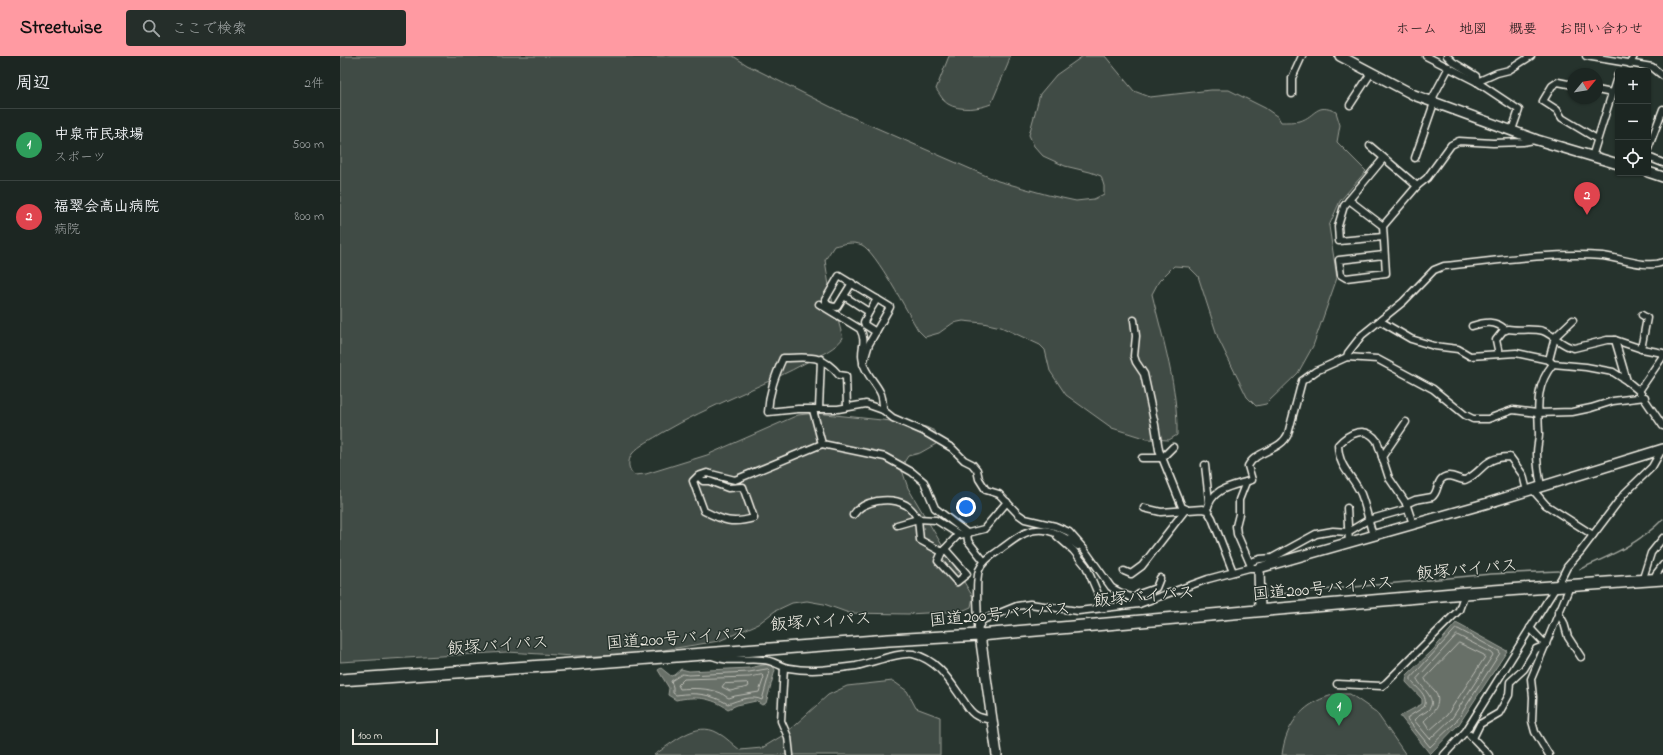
<!DOCTYPE html>
<html lang="ja">
<head>
<meta charset="utf-8">
<style>
	body { margin:0; font-family:"Indie Flower","Klee One",sans-serif; background:#252e2a; color:#f1f3f6 }
	.controls { position:absolute; right:12px; top:12px; display:grid; overflow:hidden; border-radius:4px; box-shadow:0 1px 3px #0004 }
	.controls button { width:36px; height:36px; display:grid; place-items:center; padding:0; border:0; border-bottom:1px solid #3a4340; background:#1c2622; color:#f1f3f6; font:20px sans-serif }
	.compass { position:absolute; left:1227px; top:12px; width:36px; height:36px; border-radius:50%; background:#1c2622; box-shadow:0 1px 3px #0004; rotate:60deg }
	.scale { position:absolute; left:12px; bottom:10px; width:86px; box-sizing:border-box; padding-left:4px; border:2px solid #f4f1e8; border-top:0; font-size:11px; line-height:14px; white-space:nowrap; color:#f4f1e8; -webkit-text-stroke:3px #26332d; paint-order:stroke }
	.you { position:absolute; left:626px; top:451px; width:14px; height:14px; margin:-10px; border:3px solid #fff; border-radius:50%; background:#1a73e8; box-shadow:0 0 0 6px #1a73e833 }
	.badge { display:grid; place-items:center; width:26px; height:26px; border-radius:50%; background:#ff9aa2; color:#fff; font-size:13px; font-weight:700 }
	.pin { position:absolute; translate:-50% -33px; filter:drop-shadow(0 1px 2px #0008) }
	.pin::after { content:''; position:absolute; top:21px; width:14px; height:12px; background:inherit; clip-path:polygon(0 0,100% 0,50% 100%) }
	.list { margin:0; padding:0; list-style:none }
	h2 { display:flex; justify-content:space-between; align-items:center; height:52px; margin:0; padding:0 16px; font-size:17px }
	h2 small { font-size:13px; font-weight:400; color:#a0a5a5 }
	.list li { display:grid; grid-template-columns:26px 1fr auto; gap:12px; align-items:center; box-sizing:border-box; height:72px; padding:0 16px; border-top:1px solid #3a4340 }
	.list b { display:block; font-size:15px; white-space:nowrap }
	.list p { margin:0; font-size:13px; white-space:nowrap; color:#a0a5a5 }
	.list em { font-size:13px; font-style:normal; color:#a0a5a5 }
	.icon { flex:none; width:22px; height:22px; fill:none; stroke:currentColor; stroke-width:2; stroke-linecap:round; stroke-linejoin:round }
	.map { position:relative; flex:none; width:1323px; height:699px; overflow:hidden }
	header { display:flex; align-items:center; gap:24px; box-sizing:border-box; height:56px; padding:0 20px; background:#ff9aa2; color:#111 }
	header strong { font-size:19px }
	nav { display:flex; gap:22px; margin-inline-start:auto; font-size:14px }
	.search { width:280px; height:36px; background:#252e2a; display:flex; align-items:center; gap:10px; box-sizing:border-box; padding:0 14px; border-radius:4px; color:#a0a5a5; font-size:15px }
	main { display:flex }
	aside { flex:1; background:#1c2622 }
	.map>svg:first-child { display:block }
	.green { fill:#414b45; stroke:#9a9e96 }
	.water { fill:#676f68; stroke:#9fa39b }
	.lines { fill:none; stroke-linecap:round; stroke-linejoin:round }
	.shore { stroke:#bcbdb5; stroke-width:1 }
	.stream { stroke:#9fa39b; stroke-width:1.5 }
	.street-casing { stroke:#f4f1e8; stroke-width:9 }
	.secondary-casing { stroke:#f4f1e8; stroke-width:12 }
	.highway-casing { stroke:#f4f1e8; stroke-width:14 }
	.street { stroke:#26332d; stroke-width:6 }
	.secondary { stroke:#26332d; stroke-width:9 }
	.highway { stroke:#26332d; stroke-width:11 }
	.labels { text-anchor:middle; dominant-baseline:central; stroke-width:3; stroke-linejoin:round; paint-order:stroke }
	.street-label { font-size:17px; fill:#f4f1e8; stroke:#26332d }
</style>
</head>
<body>
<header>
<strong>Streetwise</strong>
<div class="search"><svg class="icon" aria-label="search" viewBox="0 0 24 24"><circle cx="10" cy="10" r="6"/><path d="M15 15l6 6"/></svg>ここで検索</div>
<nav><a>ホーム</a><a>地図</a><a>概要</a><a>お問い合わせ</a></nav>
</header>
<main>
<aside>
<h2>周辺<small>2件</small></h2>
<ul class="list">
<li><span class="badge" style="background:#2e9e5b">1</span><div><b>中泉市民球場</b><p>スポーツ</p></div><em>500 m</em></li>
<li><span class="badge" style="background:#e0444e">2</span><div><b>福翠会高山病院</b><p>病院</p></div><em>800 m</em></li>
</ul>
</aside>
<div class="map">
<svg width="1323" height="699" viewBox="0 0 1323 699">
	<rect width="100%" height="100%" fill="#26332d"/>
	<filter id="ink" filterUnits="userSpaceOnUse"><feTurbulence type="fractalNoise" baseFrequency=".025" numOctaves="2"/><feDisplacementMap in="SourceGraphic" scale="8" xChannelSelector="R" yChannelSelector="G"/><feConvolveMatrix kernelMatrix="1 2 1 2 8 2 1 2 1" color-interpolation-filters="sRGB"/></filter>
	<g filter="url(#ink)">
		<!-- green -->
		<g class="green">
			<path d="M0 0H393L407 9 507 59 658 125 708 139 736 145 754 143 764 138V130L761 120 750 116 725 110 703 100 694 90 689 79 700 38 716 19 743 0H765L794 35 810 41 871 34H889L925 52 938 61 941 66C947 66 954 66 960 65 976 60 976 46 996 56L1000 69 997 86 1026 115 1000 145 989 170 997 222 973 290 958 317 926 348 916 350 907 341 878 282 858 220 849 211 834 210 819 225 812 238C823 284 838 331 837 379L829 384 807 383 772 372 726 339 710 315 705 294 700 289 661 271 643 267 623 265 613 267 599 277 585 281 578 274C568 257 536 196 522 189 513 185 503 188 494 190L485 204 490 236 503 282C495 293 482 298 471 304 422 331 370 349 322 377 313 383 299 389 292 398 287 406 288 413 294 419L306 418 367 399 458 359 476 357 551 365 586 371 595 375 598 383 596 388 580 397 568 400 561 411 568 432 633 541 631 551 622 555 568 558 509 557 484 548 467 545 452 547 435 555 418 568 379 585 305 597 234 600 167 596 0 606Z"/>
			<path d="M609 0H670L668 8 651 48C639 53 619 55 608 48 603 45 599 37 596 33Z"/>
			<path d="M553 625 567 635 576 652 600 661V699H314C333 687 356 664 378 677 386 681 393 689 400 694L422 692 445 678 488 639 507 630Z"/>
			<path d="M997 638H1010L1036 656 1066 699H942C946 666 965 645 997 638Z"/>
		</g>
		<!-- water -->
		<g class="water">
			<path d="M1116 567 1167 595 1119 668 1090 698 1060 660 1082 648V643L1066 626 1067 619 1093 594Z"/>
			<path d="M428 608 433 610 435 614 426 647 422 649 416 645 397 649 388 653C371 641 355 640 336 644L328 639 329 632 318 614 321 612 331 620 334 619 341 613 349 615 409 612Z"/>
		</g>
		<g class="lines">
			<!-- shore -->
			<g class="shore">
				<path d="M1116 573H1118L1159 595 1160 597 1116 666 1090 691 1067 663 1068 661 1084 651C1089 640 1078 633 1071 625V622Z"/>
				<path d="M1117 579 1152 597 1153 599 1112 662 1090 683 1074 664C1077 660 1083 658 1087 655 1100 644 1081 632 1077 623Z"/>
				<path d="M1119 587 1144 599 1145 601 1107 659 1090 674 1084 665C1092 657 1103 649 1095 635 1092 631 1087 628 1085 623Z"/>
				<path d="M428 613 430 615 422 644C412 639 398 644 388 648 370 638 357 636 336 639L333 637V631L331 625 342 618 349 619 409 616Z"/>
				<path d="M422 619 424 621 419 636 395 640 389 642C386 641 384 639 381 637 369 632 352 632 340 633L338 629 344 623 409 621Z"/>
				<path d="M407 627 409 629 408 631 390 635 382 631 384 628Z"/>
			</g>
			<!-- stream -->
			<g class="stream">
				<path d="M1240 513C1270 500 1300 487 1323 463"/>
				<path d="M940 538 1151 518 1219 515"/>
			</g>
			<!-- street casing -->
			<g class="street-casing">
				<g id="street">
					<path d="M1086 0 1137 26 1179 54 1172 74"/>
					<path d="M1107 0 1113 6 1136 20 1137 26"/>
					<path d="M1246 0 1312 11 1323 20"/>
					<path d="M1290 8 1294 0"/>
					<path d="M1137 26 1157 17 1169 14 1191 0"/>
					<path d="M1233 29 1218 26 1212 30 1203 45 1217 54 1222 62 1257 83"/>
					<path d="M1257 34 1272 37"/>
					<path d="M952 38V22L962 0"/>
					<path d="M1091 45 1109 11"/>
					<path d="M1010 49 1031 17"/>
					<path d="M1030 90 1077 130"/>
					<path d="M1308 93 1323 53"/>
					<path d="M1252 101 1278 18"/>
					<path d="M1308 101 1323 107"/>
					<path d="M1075 102 1094 47"/>
					<path d="M1043 103 1004 150 998 170 999 185 1043 181"/>
					<path d="M1009 144 1043 170"/>
					<path d="M1044 199 999 204 1001 219 1006 222 1046 217 1043 170 1077 130 1087 122 1111 89 1119 85 1153 87 1183 86 1194 84"/>
					<path d="M512 227 497 251C492 251 486 249 485 244L499 220 550 251 529 288 523 308"/>
					<path d="M504 240 529 256 537 243"/>
					<path d="M479 248 520 273C528 288 519 292 523 306 525 317 535 326 540 336 543 341 543 348 543 354"/>
					<path d="M529 256 524 266 525 269 536 276"/>
					<path d="M794 264 796 280 794 300 796 306 804 318 815 369 819 394 842 451 846 453"/>
					<path d="M1040 265 1071 283 1094 290 1118 293 1130 300 1176 297 1209 304 1213 308 1246 311 1273 316 1287 325 1299 335 1323 370"/>
					<path d="M1132 270C1145 266 1155 264 1166 274"/>
					<path d="M1275 284 1287 325"/>
					<path d="M1301 293 1307 262 1302 259"/>
					<path d="M1159 298 1156 284 1163 275 1168 273C1179 275 1193 272 1203 275 1214 279 1223 291 1234 292L1267 284H1275L1302 293 1323 297"/>
					<path d="M1007 301 1008 297 1022 279 1063 246 1094 214 1104 210C1156 205 1210 196 1263 200 1280 202 1307 213 1323 206"/>
					<path d="M1209 304 1215 281 1233 264"/>
					<path d="M1299 335 1323 300"/>
					<path d="M507 351 506 320 499 319C481 297 469 302 443 302 435 320 429 336 428 356L458 353H498L526 348 543 354 553 362 583 375 612 392 624 404 632 408 637 414 639 423 646 434 659 438 678 458 685 463 715 470 729 476 744 493 771 531C780 538 791 539 799 548"/>
					<path d="M479 353 481 303"/>
					<path d="M473 354 482 388"/>
					<path d="M1042 401 1066 366"/>
					<path d="M802 402H822L833 391"/>
					<path d="M865 409 869 445"/>
					<path d="M358 420 363 425H369L388 432 403 431 414 462C392 468 384 465 364 455L353 425 358 420 367 417 395 424 482 388 545 401 572 416 584 426 595 452 627 477 628 485 644 505"/>
					<path d="M906 426 899 444V458L896 470 897 478 911 510"/>
					<path d="M1201 430C1199 420 1197 407 1197 397 1197 390 1199 384 1199 378 1198 351 1195 330 1213 308"/>
					<path d="M1192 433 1206 449 1253 479"/>
					<path d="M1066 448 1075 444 1092 441C1100 435 1095 421 1109 420 1114 420 1120 424 1125 424 1145 415 1142 401 1170 401L1183 419 1187 435"/>
					<path d="M804 452 821 456 862 453 867 454 872 462 893 516"/>
					<path d="M1007 452 1009 487"/>
					<path d="M867 454C872 431 893 430 912 424L908 410C916 394 941 395 948 378L962 325 976 315 1007 301 1037 303 1093 333 1125 359 1133 363H1148L1173 354 1197 357 1232 356 1251 352 1273 345 1305 341"/>
					<path d="M513 459C523 444 550 440 566 449 571 452 575 458 578 463L596 464 620 479 644 473 667 446"/>
					<path d="M557 469 578 463 580 484 602 496 619 478"/>
					<path d="M717 480 733 494 746 510 764 552"/>
					<path d="M1033 480C1029 466 1026 451 1021 438 1012 418 999 413 998 389 1009 377 1026 369 1037 385L1049 422 1066 447 1073 468"/>
					<path d="M602 496 598 505 617 526 627 518 605 493"/>
					<path d="M910 506 920 503 932 502 976 478 993 475 1008 476 1028 464 1067 453"/>
					<path d="M784 515 791 518 802 510 846 453"/>
					<path d="M1316 518 1323 509"/>
					<path d="M1304 519 1311 497 1323 482"/>
					<path d="M794 542 799 538 816 532 820 522"/>
					<path d="M1218 556 1224 567 1228 581 1241 601"/>
					<path d="M638 570C638 556 635 526 639 514 643 504 653 499 661 493 671 486 683 475 696 474 710 472 727 482 738 490"/>
					<path d="M638 572 642 565 645 563 677 550 690 548 738 555 799 548 868 523 909 512H919"/>
					<path d="M372 600C388 607 406 602 423 604 433 604 440 611 449 612 471 616 495 613 516 610 532 607 558 596 573 598 598 604 609 624 623 644 627 650 630 657 637 660 641 662 647 663 651 664"/>
					<path d="M444 611 441 665 448 681 450 699"/>
					<path d="M997 628 1042 630 1046 627 1119 554 1125 537"/>
					<path d="M1130 679 1149 699"/>
					<path d="M1133 682 1140 668 1159 657 1169 639 1170 626 1184 613 1196 593 1206 589 1190 572"/>
					<path d="M1104 699 1126 675 1221 523 1227 511 1241 495 1284 438 1312 411 1321 395"/>
					<path d="M1209 699 1195 676 1192 665 1193 641 1191 623 1228 535"/>
				</g>
			</g>
			<!-- secondary casing -->
			<g class="secondary-casing">
				<g id="secondary">
					<path d="M1000 0 1074 39 1197 84 1278 108"/>
					<path d="M1308 116 1323 121"/>
					<path d="M920 555 919 512 1148 447 1323 393"/>
					<path d="M640 579 657 699"/>
				</g>
			</g>
			<!-- highway casing -->
			<g class="highway-casing">
				<path id="highway" d="M0 624 218 609 549 584 640 579 1125 537 1323 523"/>
			</g>
			<!-- street -->
			<use href="#street" class="street"/>
			<!-- secondary -->
			<use href="#secondary" class="secondary"/>
			<!-- highway -->
			<use href="#highway" class="highway"/>
		</g>
	</g>
	<g class="labels">
		<!-- street labels -->
		<g class="street-label">
			<text transform="translate(1127 514) rotate(-5)">飯塚バイパス</text>
			<text transform="translate(983 533) rotate(-5)">国道200号バイパス</text>
			<text transform="translate(804 541) rotate(-5)">飯塚バイパス</text>
			<text transform="translate(660 559) rotate(-5)">国道200号バイパス</text>
			<text transform="translate(481 566) rotate(-4)">飯塚バイパス</text>
			<text transform="translate(337 583) rotate(-4)">国道200号バイパス</text>
			<text transform="translate(158 590) rotate(-4)">飯塚バイパス</text>
		</g>
	</g>
</svg>
<div class="controls">
<button>+</button>
<button>−</button>
<button><svg class="icon" aria-label="locate" viewBox="0 0 24 24"><circle cx="12" cy="12" r="6"/><path d="M12 2v4M12 18v4M2 12h4M18 12h4"/></svg></button>
</div>
<svg class="compass" viewBox="-18 -18 36 36"><path d="M0-13l5 13h-10z" fill="#e53935"/><path d="M0 13l5-13h-10z" fill="#a0a5a5"/></svg>
<div class="scale">100 m</div>
<div class="you"></div>
<div class="pin badge" style="left:999px;top:670px;background:#2e9e5b">1</div>
<div class="pin badge" style="left:1247px;top:159px;background:#e0444e">2</div>
</div>
</main>
</body>
</html>
